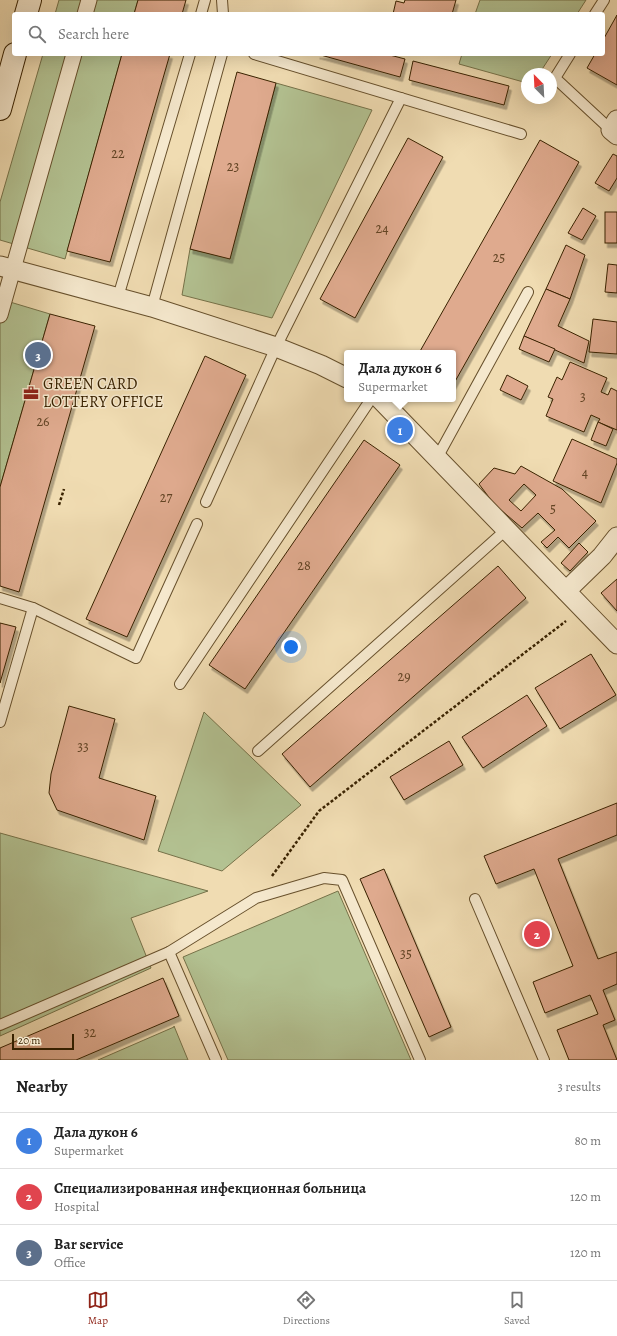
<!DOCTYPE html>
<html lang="en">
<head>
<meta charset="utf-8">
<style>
	body { margin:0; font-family:Alegreya,serif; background:#f6f6f6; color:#222 }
	.compass { position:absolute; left:521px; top:68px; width:36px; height:36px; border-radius:50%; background:#fff; box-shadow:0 4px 16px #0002; rotate:336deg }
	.scale { position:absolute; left:12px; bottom:10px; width:62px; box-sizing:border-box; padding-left:4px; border:2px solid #392200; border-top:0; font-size:11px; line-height:14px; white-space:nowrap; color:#392200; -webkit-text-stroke:3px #f5e8cd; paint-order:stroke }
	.you { position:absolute; left:291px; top:647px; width:14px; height:14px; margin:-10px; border:3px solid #fff; border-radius:50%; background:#1a73e8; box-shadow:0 0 0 6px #1a73e833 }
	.badge { display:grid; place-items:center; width:26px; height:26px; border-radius:50%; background:#8f2418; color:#fff; font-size:13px; font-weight:700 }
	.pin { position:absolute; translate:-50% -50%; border:2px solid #fff; box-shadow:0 1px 4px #0006 }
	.popup { position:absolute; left:344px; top:350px; width:112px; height:52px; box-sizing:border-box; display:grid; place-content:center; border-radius:4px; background:#fff; filter:drop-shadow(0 1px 3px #0005); font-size:13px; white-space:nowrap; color:#767676 }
	.popup b { font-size:15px; color:#222 }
	.popup::after { content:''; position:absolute; left:50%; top:100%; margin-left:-8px; border:8px solid transparent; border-top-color:#fff }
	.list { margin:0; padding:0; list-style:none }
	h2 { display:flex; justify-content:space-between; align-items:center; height:52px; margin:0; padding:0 16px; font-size:17px }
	h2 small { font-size:13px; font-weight:400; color:#767676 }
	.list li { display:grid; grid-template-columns:26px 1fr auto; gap:12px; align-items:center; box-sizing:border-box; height:56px; padding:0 16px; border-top:1px solid #e0e0e0 }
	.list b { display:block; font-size:15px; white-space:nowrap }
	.list p { margin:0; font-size:13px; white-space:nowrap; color:#767676 }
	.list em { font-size:13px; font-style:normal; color:#767676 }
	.icon { flex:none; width:22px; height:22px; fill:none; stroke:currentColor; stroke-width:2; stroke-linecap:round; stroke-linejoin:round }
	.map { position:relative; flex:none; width:617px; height:1060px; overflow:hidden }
	.search { position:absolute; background:#fff; box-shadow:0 4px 16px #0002; left:12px; right:12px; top:12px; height:44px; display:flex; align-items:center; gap:10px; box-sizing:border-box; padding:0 14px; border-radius:4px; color:#767676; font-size:15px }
	.sheet { height:220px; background:#fff }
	nav { display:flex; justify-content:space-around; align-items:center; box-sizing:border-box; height:56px; border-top:1px solid #e0e0e0; background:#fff; font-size:11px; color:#767676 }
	nav a { display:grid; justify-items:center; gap:2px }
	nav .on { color:#8f2418 }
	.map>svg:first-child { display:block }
	.green { fill:#b3c292; stroke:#767249 }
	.building { fill:#dfaa8e; stroke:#392200; fill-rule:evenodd; filter:url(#shadow) }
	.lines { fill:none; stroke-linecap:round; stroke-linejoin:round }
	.service-casing { stroke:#67502c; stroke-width:12 }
	.pedestrian-casing { stroke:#67502c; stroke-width:17 }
	.minor-casing { stroke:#67502c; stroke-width:21 }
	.secondary-casing { stroke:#392200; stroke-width:24 }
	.path { stroke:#392200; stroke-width:2.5; stroke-dasharray:3 2; stroke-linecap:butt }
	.service { stroke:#f5e8cd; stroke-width:10 }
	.pedestrian { stroke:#f5e8cd; stroke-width:15 }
	.minor { stroke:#f5e8cd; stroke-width:19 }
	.secondary { stroke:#f5e8cd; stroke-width:22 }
	.labels { text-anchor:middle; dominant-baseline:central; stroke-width:3; stroke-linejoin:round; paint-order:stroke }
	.number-label { font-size:14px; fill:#624424 }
	.poi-label { font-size:16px; fill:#392200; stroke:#f5e8cd; text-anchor:start }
</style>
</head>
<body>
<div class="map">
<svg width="617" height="1060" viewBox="0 0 617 1060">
	<defs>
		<filter id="shadow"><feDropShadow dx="2.5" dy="4.5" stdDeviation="0" flood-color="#0004"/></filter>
	</defs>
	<rect width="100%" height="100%" fill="#f0dcb2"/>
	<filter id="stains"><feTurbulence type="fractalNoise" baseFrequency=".005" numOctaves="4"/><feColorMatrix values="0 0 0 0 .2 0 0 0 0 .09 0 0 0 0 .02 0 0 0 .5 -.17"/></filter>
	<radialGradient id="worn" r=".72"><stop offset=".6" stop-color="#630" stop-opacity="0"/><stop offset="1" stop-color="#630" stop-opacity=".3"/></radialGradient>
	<!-- green -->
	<g class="green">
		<path d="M59 0H138L134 14H55Z"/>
		<path d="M480 0H586L577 14H475Z"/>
		<path d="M43 54H122L65 259 0 240V202Z"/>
		<path d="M462 54H552L539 74H527V83L459 64Z"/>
		<path d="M276 83 372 110 272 318 182 295 190 249 230 258Z"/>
		<path d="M0 299 50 314 0 487Z"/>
		<path d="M204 712 301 805 222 871 158 851Z"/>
		<path d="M0 833 208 891 131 918 151 968 0 1036Z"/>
		<path d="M338 891 411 1060H228L183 957Z"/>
		<path d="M174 1026 188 1060H98L174 1027Z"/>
	</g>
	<!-- building -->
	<g class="building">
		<path d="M138 0H186L182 14H134Z"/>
		<path d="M405 0H456L452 14H393L396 1 404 3Z"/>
		<path d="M617 15V85L587 68 595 54H603V40Z"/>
		<path d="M122 54H170L110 262 67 251Z"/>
		<path d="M317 54H386L405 59 400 77Z"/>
		<path d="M413 61 509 86 504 105 409 80Z"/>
		<path d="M237 72 276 83 230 259 190 249Z"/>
		<path d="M408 138 443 157 355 318 320 299Z"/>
		<path d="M540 140 579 162 453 385V353H419Z"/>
		<path d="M613 154 617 156V178L609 191 595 183Z"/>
		<path d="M583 208 596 216 582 240 568 233Z"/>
		<rect x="605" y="212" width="12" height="31"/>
		<path d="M566 245 585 255 570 299 546 289Z"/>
		<path d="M608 264 617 265V293L605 292Z"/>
		<path d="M546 289 570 299 558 326 589 341 584 363 524 336Z"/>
		<path d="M50 314 95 326 19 592 0 586V487Z"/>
		<path d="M593 319 617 322V354L589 352Z"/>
		<path d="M524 336 555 349 549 362 519 349Z"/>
		<path d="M205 356 246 375 127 637 86 619Z"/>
		<path d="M570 362 607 378 601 392 608 395 611 388 617 391V430L598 422 600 419 591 415 584 432 546 416 553 399 548 397 557 377 562 380Z"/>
		<path d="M507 375 528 386 521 400 500 390Z"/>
		<path d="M598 422 613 429 606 446 591 440Z"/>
		<path d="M572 439 617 459V463L601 503 553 481Z"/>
		<path d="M364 440 400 465 245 689 209 665Z"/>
		<path d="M521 466 562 489 596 521 569 548 558 537 547 548 541 542 555 530 538 513 522 528 494 504 479 484 494 468 515 474ZM524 484 536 495 521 511 509 500Z"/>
		<path d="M579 543 588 552 570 571 561 563Z"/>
		<path d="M498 566 526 598 310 787 282 754Z"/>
		<path d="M617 579V611L601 593Z"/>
		<path d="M0 623 16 627 0 683Z"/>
		<path d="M591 654 616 695 560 729 535 688Z"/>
		<path d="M527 695 547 726 483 768 462 737Z"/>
		<path d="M69 706 115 719 99 778 156 796 144 840 57 810 49 793 51 774Z"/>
		<path d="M449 741 463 765 404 800 390 777Z"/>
		<path d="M617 803V835L558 859 598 959 617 952V984L603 990 615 1020 603 1025 617 1060H569L557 1030 598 1014 590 995 545 1013 533 982 573 966 534 869 496 884 484 856Z"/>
		<path d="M384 869 451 1027 429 1037 360 879Z"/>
		<path d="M163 978 179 1016 76 1060H0V1048Z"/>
	</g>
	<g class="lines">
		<!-- service casing -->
		<g class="service-casing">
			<g id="service">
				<path d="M222 0 223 14"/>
				<path d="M201 14 205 0"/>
				<path d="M595 14 604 0"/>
				<path d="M254 54 521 134"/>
				<path d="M570 54 555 78 611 130"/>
				<path d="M118 297 190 54"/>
				<path d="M152 307 222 54"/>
				<path d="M437 458 528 292"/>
				<path d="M206 502 276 347 401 98"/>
				<path d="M0 598 33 608 136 658 197 524"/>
				<path d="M180 684 371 399"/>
				<path d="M0 722 33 608"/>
				<path d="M258 751 507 529"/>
				<path d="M475 899 544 1060"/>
				<path d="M169 952 216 1060"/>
				<path d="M0 1025 169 952 256 898 324 878 342 880 420 1060"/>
			</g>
		</g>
		<!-- pedestrian casing -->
		<g class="pedestrian-casing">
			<g id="pedestrian">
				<path d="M85 14 89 0"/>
				<path d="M0 315 74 54"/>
			</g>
		</g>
		<!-- minor casing -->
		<g class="minor-casing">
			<g id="minor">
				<path d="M617 120 611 130 617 135"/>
				<path d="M0 266 152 307 276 347 321 365 347 378"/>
				<path d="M380 399 617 644"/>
				<path d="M566 591 602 556 617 537"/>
			</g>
		</g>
		<!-- secondary casing -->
		<g class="secondary-casing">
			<g id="secondary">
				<path d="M26 14 30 0"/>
				<path d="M0 109 15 54"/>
			</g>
		</g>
		<!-- path -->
		<g class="path">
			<path d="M59 505 64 489"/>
			<path d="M272 876 319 811 566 621"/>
		</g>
		<!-- service -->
		<use href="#service" class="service"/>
		<!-- pedestrian -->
		<use href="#pedestrian" class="pedestrian"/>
		<!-- minor -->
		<use href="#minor" class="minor"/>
		<!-- secondary -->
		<use href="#secondary" class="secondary"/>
	</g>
	<!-- icons -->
	<defs>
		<g id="office-bare" transform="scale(1.2)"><path d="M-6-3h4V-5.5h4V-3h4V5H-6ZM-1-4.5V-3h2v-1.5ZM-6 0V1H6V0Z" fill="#8f2418" stroke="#f5e8cd" stroke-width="2.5" paint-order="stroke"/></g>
	</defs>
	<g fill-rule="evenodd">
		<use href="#office-bare" x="31" y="393"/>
	</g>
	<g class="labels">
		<!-- number labels -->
		<g class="number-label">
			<text x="118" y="153">22</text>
			<text x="233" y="166">23</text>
			<text x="382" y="228">24</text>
			<text x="499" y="257">25</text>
			<text x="583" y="396">3</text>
			<text x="43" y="421">26</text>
			<text x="585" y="472">4</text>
			<text x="166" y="497">27</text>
			<text x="553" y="508">5</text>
			<text x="304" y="565">28</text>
			<text x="404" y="676">29</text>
			<text x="83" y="746">33</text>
			<text x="406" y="953">35</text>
			<text x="90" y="1032">32</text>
		</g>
		<!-- poi labels -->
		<g class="poi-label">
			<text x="43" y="384">GREEN CARD<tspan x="43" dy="18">LOTTERY OFFICE</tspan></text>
		</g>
	</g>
	<rect width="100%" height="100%" filter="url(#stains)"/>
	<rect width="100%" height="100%" fill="url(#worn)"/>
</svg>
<svg class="compass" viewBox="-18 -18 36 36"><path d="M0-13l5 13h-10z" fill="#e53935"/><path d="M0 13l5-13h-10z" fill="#767676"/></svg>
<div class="scale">20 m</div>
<div class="you"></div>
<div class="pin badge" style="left:400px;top:430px;background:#3f7fe0">1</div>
<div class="popup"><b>Дала дукон 6</b>Supermarket</div>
<div class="pin badge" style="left:537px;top:934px;background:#e0444e">2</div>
<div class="pin badge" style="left:38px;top:355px;background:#5c6f8a">3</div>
<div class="search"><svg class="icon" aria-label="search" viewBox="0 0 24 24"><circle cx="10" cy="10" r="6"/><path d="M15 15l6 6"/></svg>Search here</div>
</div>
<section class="sheet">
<h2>Nearby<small>3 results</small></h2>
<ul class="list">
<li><span class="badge" style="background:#3f7fe0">1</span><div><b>Дала дукон 6</b><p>Supermarket</p></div><em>80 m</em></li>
<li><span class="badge" style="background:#e0444e">2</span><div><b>Специализированная инфекционная больница</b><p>Hospital</p></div><em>120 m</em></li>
<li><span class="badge" style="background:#5c6f8a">3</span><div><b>Bar service</b><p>Office</p></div><em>120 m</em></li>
</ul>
</section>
<nav>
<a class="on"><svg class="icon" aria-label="map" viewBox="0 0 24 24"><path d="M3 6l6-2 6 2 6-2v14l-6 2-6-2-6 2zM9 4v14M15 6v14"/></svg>Map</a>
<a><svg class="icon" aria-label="directions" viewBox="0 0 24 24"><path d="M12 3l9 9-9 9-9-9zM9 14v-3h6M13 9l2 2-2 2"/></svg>Directions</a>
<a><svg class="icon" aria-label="saved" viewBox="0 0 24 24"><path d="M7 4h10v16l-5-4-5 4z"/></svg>Saved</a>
</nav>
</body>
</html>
